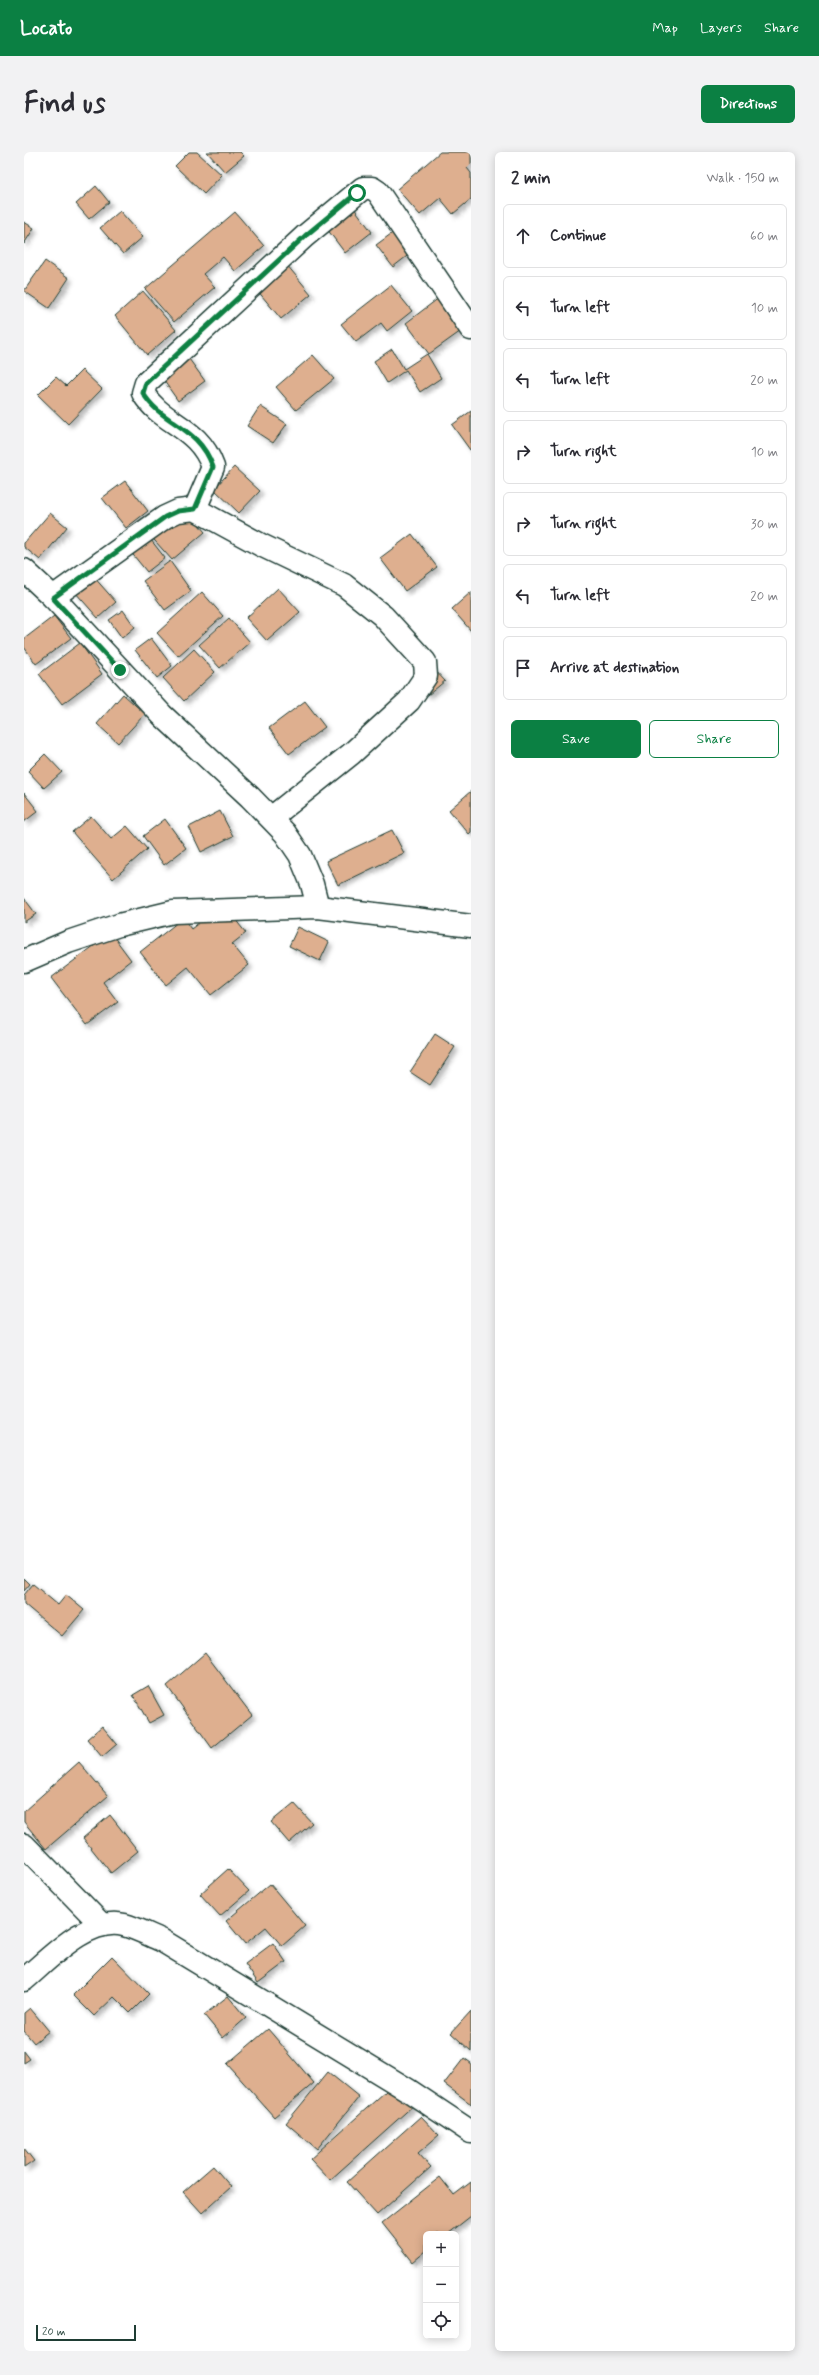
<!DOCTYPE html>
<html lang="en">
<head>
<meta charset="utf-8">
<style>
	body { margin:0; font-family:Mynerve,sans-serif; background:#f2f2f3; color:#2b2b33 }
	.controls { position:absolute; right:12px; bottom:12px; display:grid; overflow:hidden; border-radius:6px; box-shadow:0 2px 10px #0003 }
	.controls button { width:36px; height:36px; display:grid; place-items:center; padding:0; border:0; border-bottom:1px solid #e1e1e2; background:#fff; color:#2b2b33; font:20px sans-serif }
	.scale { position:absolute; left:12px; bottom:10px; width:100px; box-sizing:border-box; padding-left:4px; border:2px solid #1f3d34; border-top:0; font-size:11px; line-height:14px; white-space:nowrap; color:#1f3d34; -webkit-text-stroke:3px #fff; paint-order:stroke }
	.stop { position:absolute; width:12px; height:12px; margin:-9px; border:3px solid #0b8043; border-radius:50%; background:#fff }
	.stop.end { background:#0b8043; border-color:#fff; box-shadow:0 1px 4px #0008 }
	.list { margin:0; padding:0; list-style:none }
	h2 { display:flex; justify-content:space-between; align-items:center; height:52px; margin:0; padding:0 16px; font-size:17px }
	h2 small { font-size:13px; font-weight:400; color:#7c7c81 }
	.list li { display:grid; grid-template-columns:26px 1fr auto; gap:12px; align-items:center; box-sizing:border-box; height:64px; margin:0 8px 8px; padding:0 8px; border:1px solid #e1e1e2; border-radius:6px }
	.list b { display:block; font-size:15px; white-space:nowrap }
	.list em { font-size:13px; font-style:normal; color:#7c7c81 }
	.actions { display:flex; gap:8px; padding:12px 16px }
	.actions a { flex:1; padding:9px 0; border:1px solid #0b8043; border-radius:6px; text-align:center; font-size:14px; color:#0b8043 }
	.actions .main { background:#0b8043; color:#fff }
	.icon { flex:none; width:22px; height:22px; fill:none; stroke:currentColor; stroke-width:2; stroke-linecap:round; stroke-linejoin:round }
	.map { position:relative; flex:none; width:447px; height:2199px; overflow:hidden; border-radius:6px }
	header { display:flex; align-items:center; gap:24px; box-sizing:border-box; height:56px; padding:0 20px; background:#0b8043; color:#fff }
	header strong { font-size:19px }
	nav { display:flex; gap:22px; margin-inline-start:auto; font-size:14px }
	.intro { display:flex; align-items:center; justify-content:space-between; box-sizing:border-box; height:96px; padding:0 24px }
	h1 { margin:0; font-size:28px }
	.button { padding:10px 18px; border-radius:6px; background:#0b8043; color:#fff; font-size:14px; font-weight:700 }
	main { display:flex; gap:24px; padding:0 24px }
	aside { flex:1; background:#fff; border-radius:6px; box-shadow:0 2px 10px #0003 }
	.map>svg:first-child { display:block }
	.building { fill:#deaf8f; stroke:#1f3d34; filter:url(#shadow) }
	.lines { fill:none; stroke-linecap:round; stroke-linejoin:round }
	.street-casing { stroke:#1f3d34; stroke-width:25 }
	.street { stroke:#fff; stroke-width:22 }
	.route { stroke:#0b8043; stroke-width:5 }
</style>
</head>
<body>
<header>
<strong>Locato</strong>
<nav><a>Map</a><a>Layers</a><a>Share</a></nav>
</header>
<div class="intro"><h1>Find us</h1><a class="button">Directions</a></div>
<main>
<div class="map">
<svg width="447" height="2199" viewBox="0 0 447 2199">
	<defs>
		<filter id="shadow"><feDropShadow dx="3.5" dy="3.5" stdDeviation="2" flood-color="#0004"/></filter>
	</defs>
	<rect width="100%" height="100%" fill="#fff"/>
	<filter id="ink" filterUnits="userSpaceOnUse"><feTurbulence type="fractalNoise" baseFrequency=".025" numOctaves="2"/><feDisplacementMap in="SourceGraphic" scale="8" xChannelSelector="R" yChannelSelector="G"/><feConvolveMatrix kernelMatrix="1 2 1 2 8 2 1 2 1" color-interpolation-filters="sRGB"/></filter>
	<g filter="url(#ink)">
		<!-- building -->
		<g class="building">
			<path d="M165 0H173L198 23 180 42 151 14Z"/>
			<path d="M183 0H216L220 4 201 20Z"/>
			<path d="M416 0H447V12L443 16 447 21V47L429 62 416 46 396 63 373 37Z"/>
			<path d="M72 34 85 50 65 67 52 52Z"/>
			<path d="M324 48 348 80 321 101 297 69Z"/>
			<path d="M96 59 119 85 99 102 76 76Z"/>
			<path d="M211 60 240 94 211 119 199 105 179 122 191 135 150 170 121 137Z"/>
			<path d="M0 70 10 76 0 92Z"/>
			<path d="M371 79 387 101 369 115 352 93Z"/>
			<path d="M258 107 287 142 257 167 228 132Z"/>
			<path d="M21 109 45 126 25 156 0 139Z"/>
			<path d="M367 133 388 159 363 179 357 171 332 190 317 172Z"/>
			<path d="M119 139 152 178 123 203 91 164Z"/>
			<path d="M420 142 444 174 405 202 382 171Z"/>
			<path d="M368 197 380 217 403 202 417 226 396 240 382 218 363 231 350 209Z"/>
			<path d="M160 200 181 229 154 249 133 219Z"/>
			<path d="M289 203 310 227 272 258 252 235Z"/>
			<path d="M58 218 78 237 44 272 14 243 32 225 42 234Z"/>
			<path d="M236 254 263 272 249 291 223 274Z"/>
			<path d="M447 259V297L446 298 428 273Z"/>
			<path d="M210 315 236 339 215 361 190 337Z"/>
			<path d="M101 329 124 359 102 376 78 346Z"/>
			<path d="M156 351 181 380 148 408 123 380Z"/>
			<path d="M26 361 43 375 16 408 0 395V391Z"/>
			<path d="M120 379 141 406 123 420 101 393Z"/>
			<path d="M388 382 413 415 381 439 356 406Z"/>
			<path d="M146 409 167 439 141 458 119 429Z"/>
			<path d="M61 415 92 450 74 466 43 431Z"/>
			<path d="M254 436 276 460 243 489 222 466Z"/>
			<path d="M178 440 199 464 154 504 133 481Z"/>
			<path d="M447 440V479L428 457Z"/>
			<path d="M99 458 111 475 98 486 85 468Z"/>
			<path d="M30 464 47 486 12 512 0 495V487Z"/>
			<path d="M205 466 226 490 196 516 175 493Z"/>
			<path d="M127 486 148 514 133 526 111 498Z"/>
			<path d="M56 491 78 522 38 552 15 522Z"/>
			<path d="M170 497 191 520 160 549 139 526Z"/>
			<path d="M410 517 421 529 404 543 394 531Z"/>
			<path d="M99 542 121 562 94 591 73 572Z"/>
			<path d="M281 549 301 575 265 602 245 576Z"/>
			<path d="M21 602 38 620 20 636 4 619Z"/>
			<path d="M447 639V680L445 682 425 658Z"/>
			<path d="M0 641 14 659 0 670Z"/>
			<path d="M196 659 209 684 177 700 165 675Z"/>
			<path d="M67 664 87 687 103 674 123 697 89 727 48 680Z"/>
			<path d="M141 667 162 696 140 713 119 684Z"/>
			<path d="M368 678 380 701 314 733 302 709Z"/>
			<path d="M0 746 12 762 0 770Z"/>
			<path d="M199 752 222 781 208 792 225 813 187 843 164 815 142 833 116 800 159 766 167 777Z"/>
			<path d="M274 775 305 790 296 809 265 794Z"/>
			<path d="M87 781 107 808 79 830 94 850 63 873 27 826Z"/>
			<path d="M411 882 431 895 406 933 386 920Z"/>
			<path d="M0 1426 6 1432 0 1439Z"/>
			<path d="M9 1432 34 1453 42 1443 60 1458 38 1484 0 1452V1443Z"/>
			<path d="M181 1501 228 1563 188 1596 143 1534Z"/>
			<path d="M124 1534 140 1563 125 1571 109 1543Z"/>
			<path d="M78 1574 93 1592 78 1605 63 1587Z"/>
			<path d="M55 1610 84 1644 22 1697 0 1670V1659Z"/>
			<path d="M270 1651 288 1671 265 1691 247 1670Z"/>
			<path d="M86 1663 114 1699 87 1721 59 1686Z"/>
			<path d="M204 1717 225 1739 196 1764 176 1742Z"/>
			<path d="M246 1732 281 1774 258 1794 242 1775 221 1792 202 1769Z"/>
			<path d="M249 1791 262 1810 234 1831 221 1812Z"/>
			<path d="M88 1804 125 1842 106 1861 90 1845 70 1864 49 1843Z"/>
			<path d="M204 1844 222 1866 199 1886 180 1863Z"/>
			<path d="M6 1856 25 1879 10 1891 0 1879V1861Z"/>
			<path d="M447 1859V1899L427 1881Z"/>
			<path d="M244 1877 290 1931 250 1965 203 1912Z"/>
			<path d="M0 1899 6 1907 0 1911Z"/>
			<path d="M440 1906 447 1911V1952L420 1932Z"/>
			<path d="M304 1920 335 1945 293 1997 262 1971Z"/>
			<path d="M371 1931 391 1952 306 2028 286 2007Z"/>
			<path d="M397 1964 415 1983 394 2001 407 2015 353 2063 323 2030Z"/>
			<path d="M0 1996 10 2009 0 2016Z"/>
			<path d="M189 2014 207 2035 178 2061 159 2040Z"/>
			<path d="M416 2025 430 2043 447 2030V2064L424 2082H402V2099L389 2110 358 2071Z"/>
		</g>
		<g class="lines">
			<!-- street casing -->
			<g class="street-casing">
				<g id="street">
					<path d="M171 357 189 315C174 273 138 273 119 241L122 231 281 84 339 36H348L354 40 447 177"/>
					<path d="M0 418 29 445 138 563 226 645 261 681 276 703 288 732 294 755"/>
					<path d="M29 445 141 365 154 359 171 357 237 393 320 433 359 464 401 510 402 524 385 549 327 602 247 666"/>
					<path d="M0 809 44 790 95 773 149 760 294 755 447 774"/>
					<path d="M0 1693 78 1773"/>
					<path d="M0 1828C25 1807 64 1764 100 1773 112 1776 125 1783 137 1788L384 1938 447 1980"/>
				</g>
			</g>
			<!-- street -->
			<use href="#street" class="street"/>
		</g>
	</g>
	<g class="lines" filter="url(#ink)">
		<!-- route -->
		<path class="route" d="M96 518 29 446 141 365 154 359 171 357 189 315C174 273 138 273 119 241L122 231 281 84 333 41"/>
	</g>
</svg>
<div class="controls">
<button>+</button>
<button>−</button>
<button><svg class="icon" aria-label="locate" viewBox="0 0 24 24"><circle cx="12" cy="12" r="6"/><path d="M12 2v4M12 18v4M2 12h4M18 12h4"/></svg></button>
</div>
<div class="scale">20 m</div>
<div class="stop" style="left:333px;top:41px"></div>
<div class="stop end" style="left:96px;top:518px"></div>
</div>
<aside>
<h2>2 min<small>Walk · 150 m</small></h2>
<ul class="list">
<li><svg class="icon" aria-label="ahead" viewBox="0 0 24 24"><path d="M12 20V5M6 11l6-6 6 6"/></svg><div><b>Continue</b></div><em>60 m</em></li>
<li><svg class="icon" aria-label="left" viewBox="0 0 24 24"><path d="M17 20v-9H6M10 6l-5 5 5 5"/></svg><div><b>Turn left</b></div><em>10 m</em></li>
<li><svg class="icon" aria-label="left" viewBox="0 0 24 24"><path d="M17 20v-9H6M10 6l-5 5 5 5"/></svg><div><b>Turn left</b></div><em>20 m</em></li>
<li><svg class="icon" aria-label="right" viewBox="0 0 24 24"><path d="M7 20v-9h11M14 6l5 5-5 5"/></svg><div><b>Turn right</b></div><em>10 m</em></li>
<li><svg class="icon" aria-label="right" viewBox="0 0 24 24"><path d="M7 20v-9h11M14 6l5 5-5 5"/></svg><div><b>Turn right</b></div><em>30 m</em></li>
<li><svg class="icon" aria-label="left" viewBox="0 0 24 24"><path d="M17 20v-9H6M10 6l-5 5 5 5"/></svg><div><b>Turn left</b></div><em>20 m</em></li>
<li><svg class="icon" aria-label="arrive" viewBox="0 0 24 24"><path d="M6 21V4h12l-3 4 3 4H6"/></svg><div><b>Arrive at destination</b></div></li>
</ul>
<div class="actions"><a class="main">Save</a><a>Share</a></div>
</aside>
</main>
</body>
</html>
